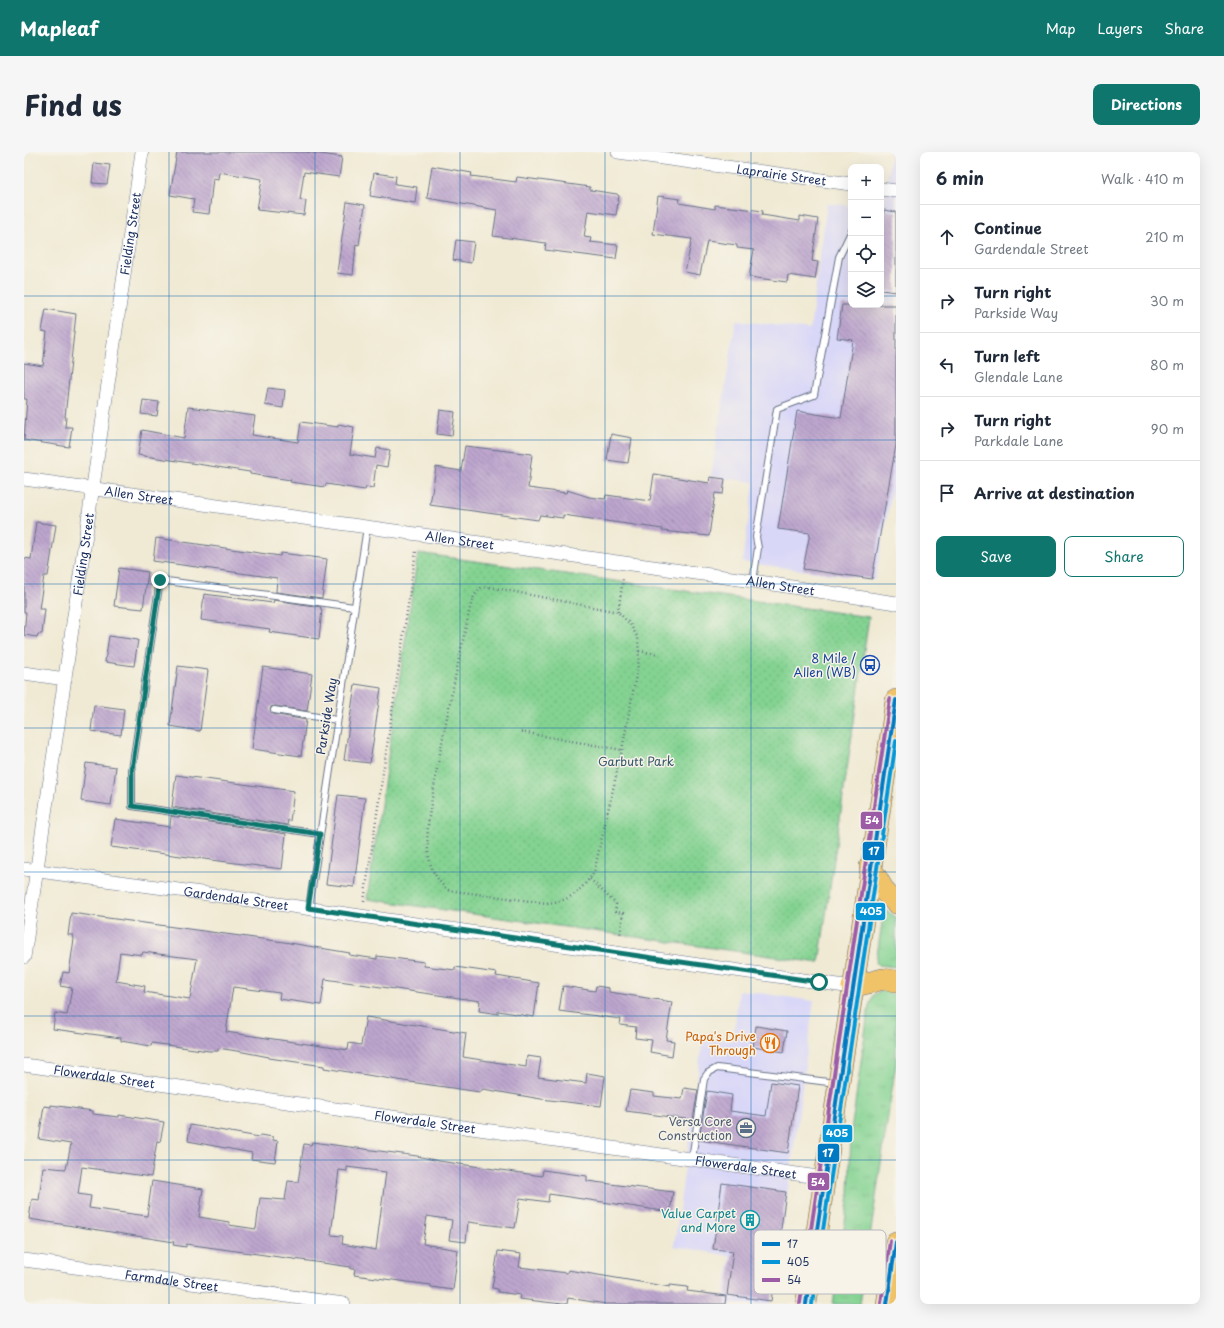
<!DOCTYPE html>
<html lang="en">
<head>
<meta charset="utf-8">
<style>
	body { margin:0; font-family:"Playpen Sans",sans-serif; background:#f6f6f7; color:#1f2937 }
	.controls { position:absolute; right:12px; top:12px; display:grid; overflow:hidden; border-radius:8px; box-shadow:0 4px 16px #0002 }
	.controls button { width:36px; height:36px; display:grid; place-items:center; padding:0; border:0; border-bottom:1px solid #e0e1e3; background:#fff; color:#1f2937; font:20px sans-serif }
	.stop { position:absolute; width:12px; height:12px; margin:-9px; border:3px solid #0f766e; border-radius:50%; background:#fff }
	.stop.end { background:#0f766e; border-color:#fff; box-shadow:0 1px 4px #0008 }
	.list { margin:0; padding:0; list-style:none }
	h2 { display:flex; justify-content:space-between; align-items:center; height:52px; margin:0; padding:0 16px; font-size:17px }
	h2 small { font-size:13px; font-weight:400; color:#747a83 }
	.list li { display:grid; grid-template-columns:26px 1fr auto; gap:12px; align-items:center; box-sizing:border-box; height:64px; padding:0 16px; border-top:1px solid #e0e1e3 }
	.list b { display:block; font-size:15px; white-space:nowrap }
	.list p { margin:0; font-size:13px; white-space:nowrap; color:#747a83 }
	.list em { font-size:13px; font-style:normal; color:#747a83 }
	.actions { display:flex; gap:8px; padding:12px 16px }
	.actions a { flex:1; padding:9px 0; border:1px solid #0f766e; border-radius:8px; text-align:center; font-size:14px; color:#0f766e }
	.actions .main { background:#0f766e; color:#fff }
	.icon { flex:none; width:22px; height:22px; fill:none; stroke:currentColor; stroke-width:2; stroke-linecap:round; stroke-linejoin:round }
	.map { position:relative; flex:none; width:872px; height:1152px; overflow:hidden; border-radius:8px }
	header { display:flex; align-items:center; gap:24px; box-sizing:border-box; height:56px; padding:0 20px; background:#0f766e; color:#fff }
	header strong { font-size:19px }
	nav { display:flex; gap:22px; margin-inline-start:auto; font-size:14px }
	.intro { display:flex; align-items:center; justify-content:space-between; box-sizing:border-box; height:96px; padding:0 24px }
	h1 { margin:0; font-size:28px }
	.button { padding:10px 18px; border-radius:8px; background:#0f766e; color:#fff; font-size:14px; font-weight:700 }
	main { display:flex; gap:24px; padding:0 24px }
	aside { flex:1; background:#fff; border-radius:8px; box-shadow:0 4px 16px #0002 }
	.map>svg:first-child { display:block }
	.built { fill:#d9d7f8 }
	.grass { fill:url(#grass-tufts); stroke:#508178 }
	.park { fill:url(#park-dots); stroke:#508178 }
	.building { fill:url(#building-back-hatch); fill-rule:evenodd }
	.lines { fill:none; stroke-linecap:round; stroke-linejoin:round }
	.service-casing { stroke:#667087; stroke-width:8 }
	.minor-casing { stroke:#667087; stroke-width:14 }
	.trunk-casing { stroke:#667087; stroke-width:22 }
	.path { stroke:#667087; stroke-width:2.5; stroke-dasharray:1 3; stroke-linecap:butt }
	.service { stroke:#fff; stroke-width:6 }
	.minor { stroke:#fff; stroke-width:13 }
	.trunk { stroke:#f1c369; stroke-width:21 }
	.bus-1-casing { stroke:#f7f3e8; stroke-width:7 }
	.bus-2-casing { stroke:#f7f3e8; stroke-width:7 }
	.bus-3-casing { stroke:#f7f3e8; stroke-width:7 }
	.bus-1 { stroke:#0079c2; stroke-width:4 }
	.bus-2 { stroke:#0696d7; stroke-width:4 }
	.bus-3 { stroke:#9b5ba5; stroke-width:4 }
	.route { stroke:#0f766e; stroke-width:5 }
	.grid { fill:none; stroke:#1f6fb2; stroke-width:1; stroke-opacity:0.55 }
	.labels { text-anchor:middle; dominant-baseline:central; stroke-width:3; stroke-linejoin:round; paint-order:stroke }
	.street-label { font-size:12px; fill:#1b2f5e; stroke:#f7f3e8 }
	.transit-label { font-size:12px; fill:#164399; stroke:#f7f3e8; text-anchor:end }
	.park-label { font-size:12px; fill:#35586b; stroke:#f7f3e8 }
	.food-label { font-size:12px; fill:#c56008; stroke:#f7f3e8; text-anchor:end }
	.service-label { font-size:12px; fill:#4e5e75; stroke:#f7f3e8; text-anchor:end }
	.culture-label { font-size:12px; fill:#0d838f; stroke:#f7f3e8; text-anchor:end }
	.key { fill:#f7f3e8; stroke:#b5b8bf; stroke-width:1 }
	.key-label { font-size:11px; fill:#1b2f5e }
	.line-badge { stroke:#f7f3e8; stroke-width:1.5 }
	.badge-label { font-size:11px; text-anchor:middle; font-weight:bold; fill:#fff }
</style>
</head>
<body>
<header>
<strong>Mapleaf</strong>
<nav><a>Map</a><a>Layers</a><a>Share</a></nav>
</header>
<div class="intro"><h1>Find us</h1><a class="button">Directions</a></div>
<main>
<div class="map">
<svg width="872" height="1152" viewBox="0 0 872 1152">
	<defs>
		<pattern id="grass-tufts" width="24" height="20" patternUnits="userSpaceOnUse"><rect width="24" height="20" fill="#84d392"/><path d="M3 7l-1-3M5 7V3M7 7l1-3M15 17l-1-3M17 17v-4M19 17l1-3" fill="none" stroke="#71b580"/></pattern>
		<pattern id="park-dots" width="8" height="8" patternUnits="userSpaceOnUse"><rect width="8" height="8" fill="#84d392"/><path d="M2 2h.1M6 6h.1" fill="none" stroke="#71b580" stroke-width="1.8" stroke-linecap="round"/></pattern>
		<pattern id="building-back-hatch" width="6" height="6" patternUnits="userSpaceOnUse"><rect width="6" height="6" fill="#bda6ce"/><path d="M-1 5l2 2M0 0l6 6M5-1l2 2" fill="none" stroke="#98a"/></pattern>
	</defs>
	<rect width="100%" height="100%" fill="#f7f3e8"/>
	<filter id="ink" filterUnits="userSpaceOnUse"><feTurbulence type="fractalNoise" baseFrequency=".025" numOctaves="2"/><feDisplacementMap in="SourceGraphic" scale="8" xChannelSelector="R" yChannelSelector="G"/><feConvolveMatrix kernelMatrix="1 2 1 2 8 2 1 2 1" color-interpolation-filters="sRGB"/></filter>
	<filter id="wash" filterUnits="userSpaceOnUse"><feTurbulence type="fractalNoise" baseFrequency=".012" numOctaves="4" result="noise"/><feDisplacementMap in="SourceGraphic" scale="16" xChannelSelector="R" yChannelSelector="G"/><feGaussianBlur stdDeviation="0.9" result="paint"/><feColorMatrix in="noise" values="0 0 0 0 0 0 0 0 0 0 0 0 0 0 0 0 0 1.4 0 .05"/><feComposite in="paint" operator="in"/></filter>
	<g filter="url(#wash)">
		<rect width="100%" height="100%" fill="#f0ead4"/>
		<!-- built -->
		<g class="built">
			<path d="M867 0H872V315L851 428 718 410 730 330 687 324 712 168 786 178 803 51 827 54V153H857V58H859Z"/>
			<path d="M715 838 790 849 764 1038 746 1152H699L707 1104 650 1094 679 885 709 889Z"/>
		</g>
		<!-- grass -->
		<g class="grass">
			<path d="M860 757 872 765V815L854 813 852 810Z"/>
			<path d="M857 839H863L872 844V911L836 1152H809L825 1043 827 979 845 854 849 843Z"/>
		</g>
		<!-- park -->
		<path class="park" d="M394 401 845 465 795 811 343 747Z"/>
		<g id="blocks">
			<!-- building -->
			<g class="building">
				<path d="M153 0H282L318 5 315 25 280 20 276 48 282 49 280 63 233 58 238 27 195 20 194 27 189 26 185 62 168 60 170 47 146 43Z"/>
				<path d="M70 11 86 13 83 32 68 31Z"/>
				<path d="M408 14 448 21 447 24 492 30 493 25 566 35V38L593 42 595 44 592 63 564 59 560 85 567 86 566 90 594 93 592 107 521 98 522 91 469 84 473 58 403 46Z"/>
				<path d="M350 21 372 24 371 32 393 35 391 51 346 44Z"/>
				<path d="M634 44 656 47 655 51 691 57V53L739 59 738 63 776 69V64L794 67 788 109 794 110 791 127 764 123 763 130 725 125 730 98 713 96V93L683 89 676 123 661 120 668 87 629 82Z"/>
				<path d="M323 50 341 53 335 93 332 92 329 123 313 121Z"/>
				<path d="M860 58 872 60V140L857 138V78Z"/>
				<path d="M432 88 450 90 447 111 429 108Z"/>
				<path d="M818 153H872V293L848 427 779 417 786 381 754 377 773 259 817 266 829 188 813 186Z"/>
				<path d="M22 157 52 162 41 265H42L41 275H48L45 295 0 288 3 247H0V211L19 214 23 180 18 179Z"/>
				<path d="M244 236 261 238 259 256 241 253Z"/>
				<path d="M119 248 135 250 133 264 117 262Z"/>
				<path d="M164 255 231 264 228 283 274 290 277 270 314 275V272L330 275 326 302 351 306 353 296 366 298 363 315 352 313 349 336 342 335 341 338 302 332 301 335 266 330 267 328 226 322V320L114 303 118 278 160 286Z"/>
				<path d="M416 258 431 260 428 284 413 282Z"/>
				<path d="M587 282 608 286 604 311 583 308Z"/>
				<path d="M441 294 508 302 504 336 542 341 543 338 565 345 581 347 582 343 626 349 630 322 685 331 686 325 701 327 699 342 691 341 685 384 638 379 639 377 539 363V366L516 363 514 368 406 353 412 315 437 319Z"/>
				<path d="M12 370 32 373 24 424H20L15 457H21L18 482H14L13 485 0 483 2 460H0V406L7 407Z"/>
				<path d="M132 386 256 404 257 401 303 407 298 446 252 440 253 426 129 409Z"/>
				<path d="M95 416 124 420 119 457 90 454Z"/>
				<path d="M180 442 249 451 250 448 297 455 296 457H298L295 487 245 480 246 477 177 468Z"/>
				<path d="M85 484 114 488 110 514 81 510Z"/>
				<path d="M154 514 184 518 176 579 146 574Z"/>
				<path d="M239 515 288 522 283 559 251 554 247 555 246 558 249 562 282 568 277 604 228 597Z"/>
				<path d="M331 532 357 536 346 611 320 608Z"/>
				<path d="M70 553 100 557 97 583 67 579Z"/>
				<path d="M62 611 92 615 87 653 57 649Z"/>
				<path d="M152 623 270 639 266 669 264 668 263 673 148 655Z"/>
				<path d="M314 643 341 646 330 735 302 732Z"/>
				<path d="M147 664 262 682 258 717 87 695 91 667 146 675Z"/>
				<path d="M47 761 260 790 326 801 325 803 353 807V804L400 810V814L431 818V815L473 821 472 824 515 831 510 865 474 859V862L455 859 456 849 301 827 297 853 255 847 256 841 209 835 202 880 324 898 325 891 337 893 342 865 442 881 439 905 502 915 503 904 517 906 514 925 562 931 563 921 581 924 577 954 517 947 459 937 456 940 386 930 300 916V914L245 906V905L219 900 194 896V899H185L128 891 127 894 97 889V886L29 877 31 861 43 863 48 836 36 834 39 820 45 821 50 787 49 783H44ZM96 800 118 803 119 800 173 807 166 847 120 840 121 834 92 829Z"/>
				<path d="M539 834 571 839 572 834 585 836V840L648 850 642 888 650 889 648 904 626 900 628 888 611 886 612 875 596 873 597 867 535 859Z"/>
				<path d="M732 874 763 879 760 900 729 895Z"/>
				<path d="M747 930 774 934 764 1001 675 988 683 939 708 943 706 959 742 964Z"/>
				<path d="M660 936 674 938 669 968 602 959 606 938 630 941V944L658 947Z"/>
				<path d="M27 953 69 959V962L95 965V963L140 970 136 990 133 989 127 1025 58 1015 54 1042 67 1044 65 1056 123 1064 128 1029 179 1037 175 1065 205 1070V1073L232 1077 236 1046 261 1048 264 1029 274 1030 280 992 287 993 288 990 393 1004 415 1009 518 1024 519 1018 563 1024V1029L649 1040 646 1060 525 1042 524 1050 496 1046 491 1076 444 1070 442 1090 425 1088 428 1068 403 1064 399 1092 434 1098 429 1138 407 1135V1133L330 1123 331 1117H327V1115L162 1092V1095L149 1093 150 1090 5 1067 8 1047 15 1048 19 1015 42 1017 47 992 15 987 20 954 27 955ZM323 1015 362 1020 352 1098 318 1092 319 1084 307 1083 315 1018 323 1019Z"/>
				<path d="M166 973 235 985 236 983 249 985V988L254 989 251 1010 227 1007 228 1001 164 989Z"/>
				<path d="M698 1031 762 1040 747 1149 703 1143 709 1099 689 1097Z"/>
				<path d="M474 1099 497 1102 495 1115 543 1121 544 1118 646 1135V1133L664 1135 663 1139 702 1144 701 1152H582L544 1146 543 1152H538L495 1147 496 1143 474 1140V1137L468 1136Z"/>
			</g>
		</g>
	</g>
	<g filter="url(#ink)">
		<use href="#blocks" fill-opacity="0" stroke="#667087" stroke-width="1"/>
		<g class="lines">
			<!-- service casing -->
			<g class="service-casing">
				<g id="service">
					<path d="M729 429 734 396 732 385 753 257 790 243 815 105 827 80"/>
					<path d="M250 558 313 568"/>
					<path d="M296 682 108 654V618L136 428 330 455"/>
					<path d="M285 756 343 375"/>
					<path d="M668 1007 680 927 684 921 693 916 812 931"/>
				</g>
			</g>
			<!-- minor casing -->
			<g class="minor-casing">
				<g id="minor">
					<path id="s1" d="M594 0 827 32"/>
					<path d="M857 37 872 39"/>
					<path id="s2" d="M0 327 729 429 872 451"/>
					<path d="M0 521 41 527"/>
					<path id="s3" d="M0 717 177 741 828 835"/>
					<path id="s4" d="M0 805 118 0"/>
					<path id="s5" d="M0 913 801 1026"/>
					<path id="s6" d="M0 1108 320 1152"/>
				</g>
			</g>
			<!-- trunk casing -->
			<g class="trunk-casing">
				<g id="trunk">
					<path d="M846 714 861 740 872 751"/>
					<path d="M828 835 859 827 872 829"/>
					<path d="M782 1152 872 548"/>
					<path d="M863 1152 872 1090"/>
				</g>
			</g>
			<!-- path -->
			<g class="path">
				<path d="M466 435 594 460 606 472 614 486 615 508 598 598 570 720C557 739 545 750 522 751L423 738C415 729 409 722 406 710 399 682 408 650 412 623 422 567 434 511 446 456L450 444 457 436Z"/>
				<path d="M594 460 599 427"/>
				<path d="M615 499 633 502"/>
				<path d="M497 580 598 598"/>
				<path d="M566 727 592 752 591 760 599 761 596 784"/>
				<path d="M340 749 392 399"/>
			</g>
			<!-- service -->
			<use href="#service" class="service"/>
			<!-- minor -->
			<use href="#minor" class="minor"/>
			<!-- trunk -->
			<use href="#trunk" class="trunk"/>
			<!-- bus-1 casing -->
			<g class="bus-1-casing">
				<g id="bus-1">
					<path d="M782 1152 872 548"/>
					<path d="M863 1152 872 1090"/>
				</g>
			</g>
			<!-- bus-2 casing -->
			<g class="bus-2-casing">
				<path id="bus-2" d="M788 1152 872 589"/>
			</g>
			<!-- bus-3 casing -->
			<g class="bus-3-casing">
				<g id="bus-3">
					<path d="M776 1151 866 547"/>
					<path d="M857 1151 866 1089"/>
				</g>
			</g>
			<!-- bus-1 -->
			<use href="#bus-1" class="bus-1"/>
			<!-- bus-2 -->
			<use href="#bus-2" class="bus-2"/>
			<!-- bus-3 -->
			<use href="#bus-3" class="bus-3"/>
		</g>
	</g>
	<g class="lines" filter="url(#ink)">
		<!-- route -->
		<path class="route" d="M136 428 108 618V654L296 682 284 756 795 830"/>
	</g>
	<!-- grid -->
	<path class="grid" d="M145 0V1152M291 0V1152M436 0V1152M581 0V1152M727 0V1152M0 144H827M857 144H872M0 288H872M0 432H872M0 576H872M0 720H872M0 864H872M0 1008H872"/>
	<!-- icons -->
	<defs>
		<g id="bus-ring" transform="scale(1)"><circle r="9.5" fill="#f7f3e8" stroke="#1a4fb4" stroke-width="1.5"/><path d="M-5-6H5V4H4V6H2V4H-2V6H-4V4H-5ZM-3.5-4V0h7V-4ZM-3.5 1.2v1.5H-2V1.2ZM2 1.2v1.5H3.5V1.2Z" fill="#1a4fb4"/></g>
		<g id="restaurant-ring" transform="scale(1)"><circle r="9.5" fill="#f7f3e8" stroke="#e8710a" stroke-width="1.5"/><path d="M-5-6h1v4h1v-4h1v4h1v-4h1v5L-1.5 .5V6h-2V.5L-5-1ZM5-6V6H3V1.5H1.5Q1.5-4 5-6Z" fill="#e8710a"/></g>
		<g id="office-ring" transform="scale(1)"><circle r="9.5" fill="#f7f3e8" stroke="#5c6f8a" stroke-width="1.5"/><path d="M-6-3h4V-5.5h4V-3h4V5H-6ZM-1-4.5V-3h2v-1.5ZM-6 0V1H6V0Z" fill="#5c6f8a"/></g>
		<g id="building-ring" transform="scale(1)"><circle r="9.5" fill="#f7f3e8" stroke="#0f9aa8" stroke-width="1.5"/><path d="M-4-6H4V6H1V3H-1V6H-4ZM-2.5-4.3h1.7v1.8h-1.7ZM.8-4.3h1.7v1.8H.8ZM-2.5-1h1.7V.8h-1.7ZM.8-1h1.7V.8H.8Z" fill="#0f9aa8"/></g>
	</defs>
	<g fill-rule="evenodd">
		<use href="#bus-ring" x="846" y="513"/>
		<use href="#restaurant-ring" x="746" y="891"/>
		<use href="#office-ring" x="722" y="976"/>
		<use href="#building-ring" x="726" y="1068"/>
	</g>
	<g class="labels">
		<!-- street labels -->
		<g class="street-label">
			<text stroke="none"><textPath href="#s1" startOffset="165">Laprairie Street</textPath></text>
			<text stroke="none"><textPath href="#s4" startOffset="731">Fielding Street</textPath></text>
			<text stroke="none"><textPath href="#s2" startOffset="116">Allen Street</textPath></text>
			<text stroke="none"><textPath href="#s2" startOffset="440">Allen Street</textPath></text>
			<text stroke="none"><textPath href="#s4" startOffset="407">Fielding Street</textPath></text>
			<text stroke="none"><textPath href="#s2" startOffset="764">Allen Street</textPath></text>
			<text transform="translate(302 564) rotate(-81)">Parkside Way</text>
			<text stroke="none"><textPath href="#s3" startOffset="214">Gardendale Street</textPath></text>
			<text stroke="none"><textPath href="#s5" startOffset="81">Flowerdale Street</textPath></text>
			<text stroke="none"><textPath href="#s5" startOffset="405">Flowerdale Street</textPath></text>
			<text stroke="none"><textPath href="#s5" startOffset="729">Flowerdale Street</textPath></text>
			<text stroke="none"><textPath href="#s6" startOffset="149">Farmdale Street</textPath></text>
		</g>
		<!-- transit labels -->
		<g class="transit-label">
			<text x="832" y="506">8 Mile /<tspan x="832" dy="14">Allen (WB)</tspan></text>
		</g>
		<!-- park labels -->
		<g class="park-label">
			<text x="612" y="609">Garbutt Park</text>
		</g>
		<!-- food labels -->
		<g class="food-label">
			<text x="732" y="884">Papa's Drive<tspan x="732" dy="14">Through</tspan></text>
		</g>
		<!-- service labels -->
		<g class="service-label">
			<text x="708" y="969">Versa Core<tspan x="708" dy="14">Construction</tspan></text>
		</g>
		<!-- culture labels -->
		<g class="culture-label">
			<text x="712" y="1061">Value Carpet<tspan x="712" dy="14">and More</tspan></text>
		</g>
	</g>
	<!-- legend -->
	<rect x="730" y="1078" width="132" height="64" rx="6" class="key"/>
	<rect x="738" y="1090" width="18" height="4" fill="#0079c2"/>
	<rect x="738" y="1108" width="18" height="4" fill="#0696d7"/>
	<rect x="738" y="1126" width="18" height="4" fill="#9b5ba5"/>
	<g class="key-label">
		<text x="763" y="1096">17</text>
		<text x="763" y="1114">405</text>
		<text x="763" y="1132">54</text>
	</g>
	<g class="line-badge">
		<rect x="836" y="659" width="23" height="19" rx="4" fill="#9b5ba5"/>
		<rect x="838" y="689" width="23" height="20" rx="4" fill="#0079c2"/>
		<rect x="831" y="750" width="31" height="19" rx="4" fill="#0696d7"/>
		<rect x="798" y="972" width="31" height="19" rx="4" fill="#0696d7"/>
		<rect x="793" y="991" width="23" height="20" rx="4" fill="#0079c2"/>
		<rect x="783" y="1020" width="23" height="19" rx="4" fill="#9b5ba5"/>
	</g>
	<g class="badge-label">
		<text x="848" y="672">54</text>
		<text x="850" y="703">17</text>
		<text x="847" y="763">405</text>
		<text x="813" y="985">405</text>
		<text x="804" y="1005">17</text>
		<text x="794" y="1034">54</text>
	</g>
</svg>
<div class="controls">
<button>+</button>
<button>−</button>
<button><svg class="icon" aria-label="locate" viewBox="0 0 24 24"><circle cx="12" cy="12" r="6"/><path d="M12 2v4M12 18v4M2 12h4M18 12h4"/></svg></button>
<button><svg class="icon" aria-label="layers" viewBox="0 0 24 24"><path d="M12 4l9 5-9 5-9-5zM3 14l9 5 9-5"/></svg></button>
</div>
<div class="stop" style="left:795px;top:830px"></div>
<div class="stop end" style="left:136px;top:428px"></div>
</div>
<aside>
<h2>6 min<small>Walk · 410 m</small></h2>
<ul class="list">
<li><svg class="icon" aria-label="ahead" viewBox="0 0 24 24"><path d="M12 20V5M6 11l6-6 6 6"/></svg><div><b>Continue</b><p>Gardendale Street</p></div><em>210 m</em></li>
<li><svg class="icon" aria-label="right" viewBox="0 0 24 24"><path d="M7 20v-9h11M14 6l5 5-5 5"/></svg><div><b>Turn right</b><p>Parkside Way</p></div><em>30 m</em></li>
<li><svg class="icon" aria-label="left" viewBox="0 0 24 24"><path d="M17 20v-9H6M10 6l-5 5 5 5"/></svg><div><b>Turn left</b><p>Glendale Lane</p></div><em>80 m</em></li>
<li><svg class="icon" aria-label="right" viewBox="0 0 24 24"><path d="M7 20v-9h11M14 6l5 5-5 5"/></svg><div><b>Turn right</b><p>Parkdale Lane</p></div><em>90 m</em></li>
<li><svg class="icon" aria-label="arrive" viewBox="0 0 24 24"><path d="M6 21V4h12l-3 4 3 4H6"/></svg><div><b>Arrive at destination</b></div></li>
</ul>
<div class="actions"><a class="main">Save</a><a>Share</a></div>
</aside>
</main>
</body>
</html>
